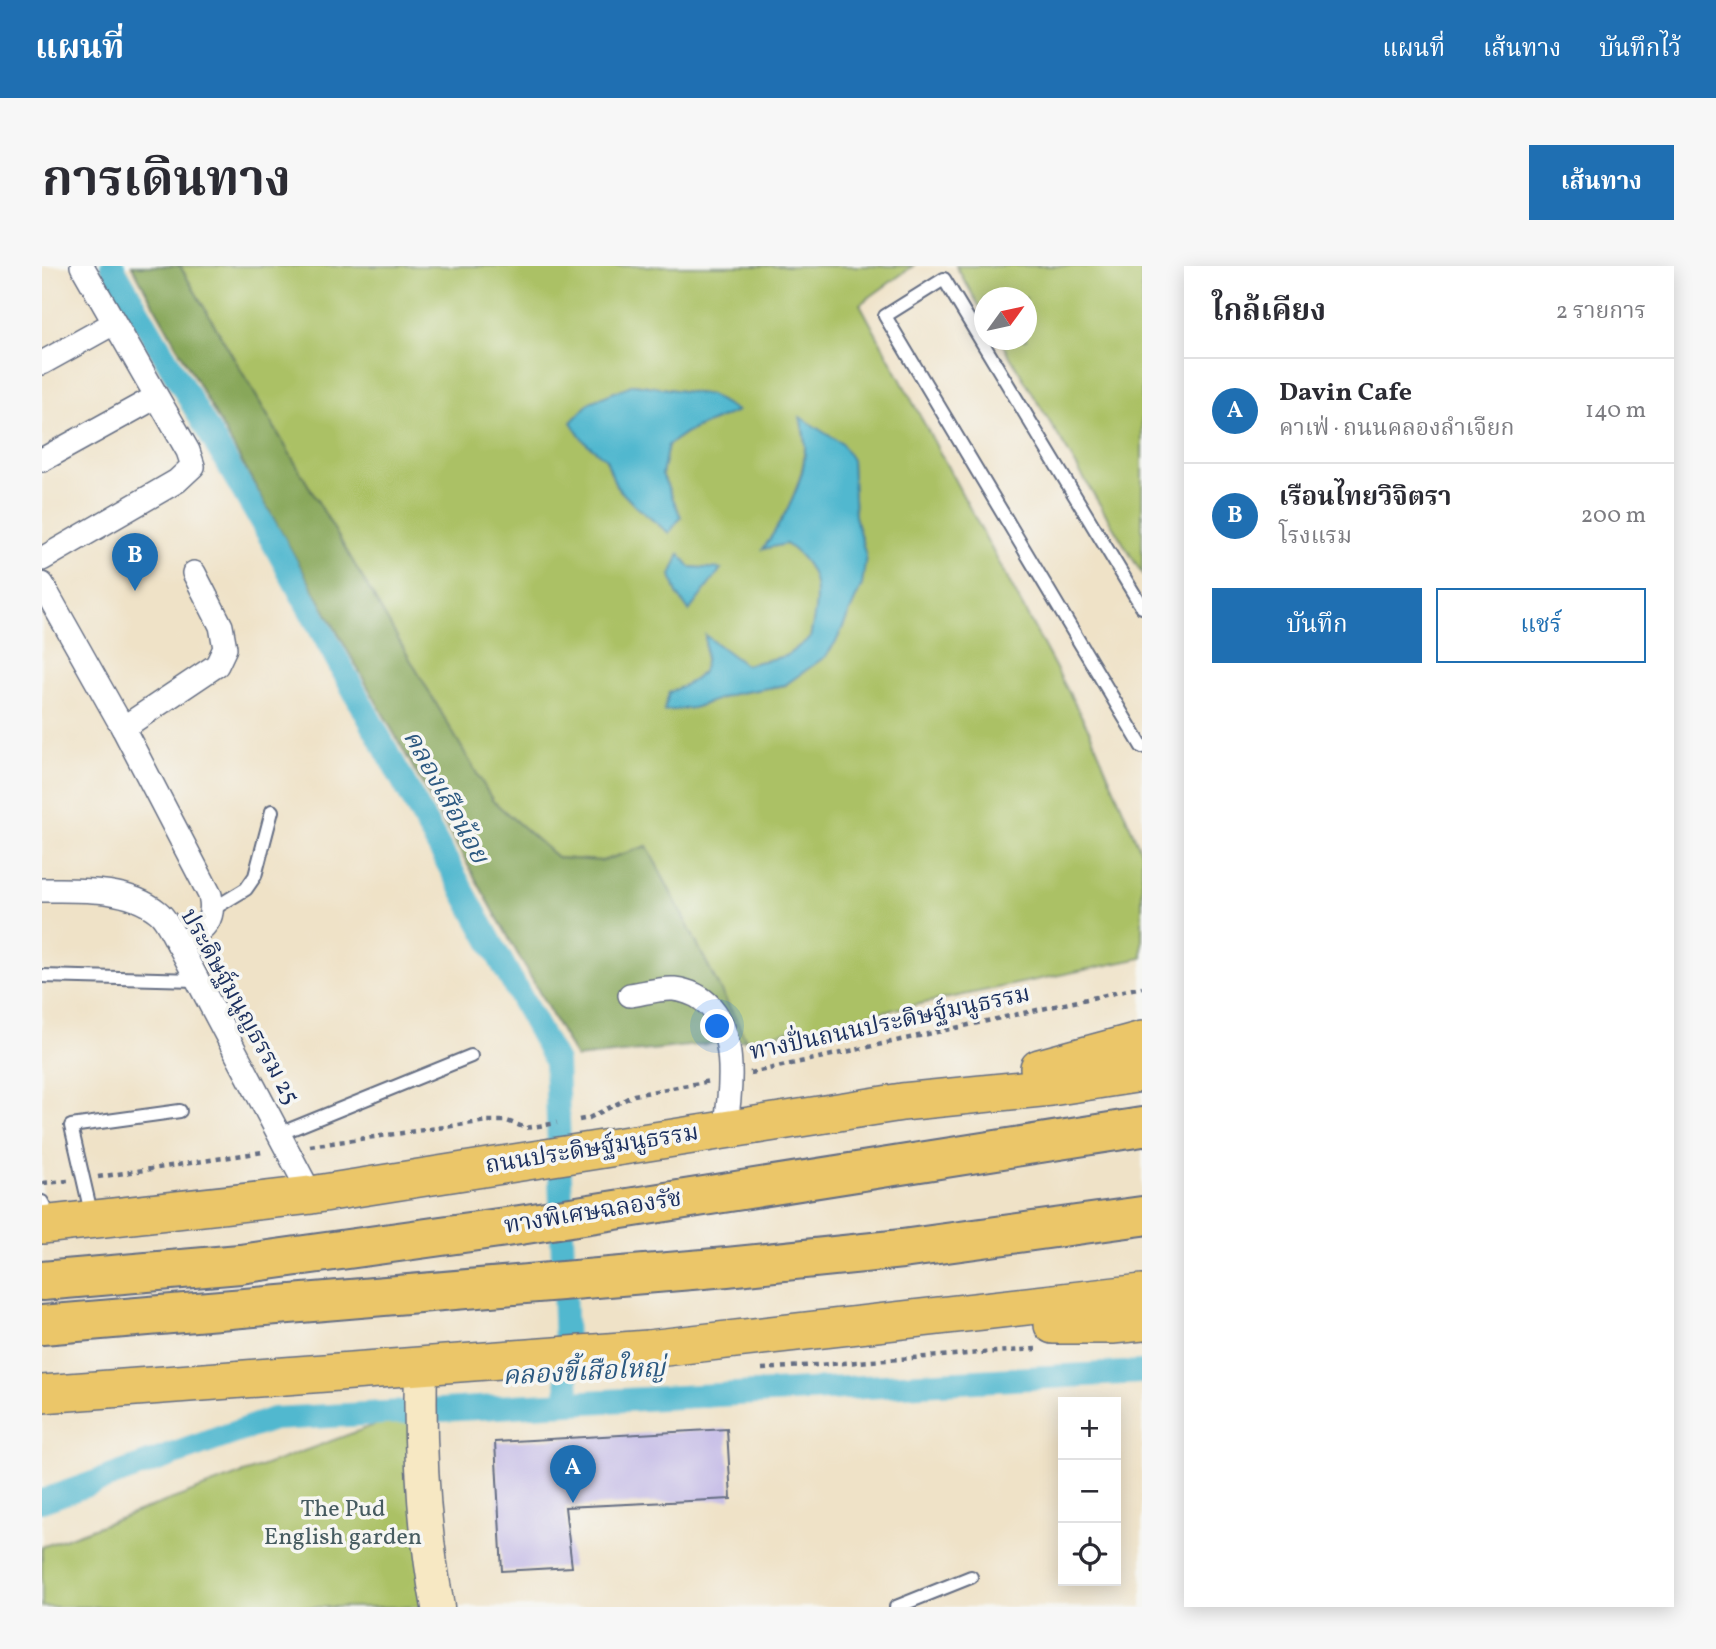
<!DOCTYPE html>
<html lang="th">
<head>
<meta charset="utf-8">
<style>
	body { margin:0; font-family:Vollkorn,"Noto Serif Thai",serif; background:#f7f7f7; color:#2b2b33 }
	.controls { position:absolute; right:21px; bottom:21px; display:grid; overflow:hidden; border-radius:0px; box-shadow:0 4px 18px #0003 }
	.controls button { width:63px; height:63px; display:grid; place-items:center; padding:0; border:0; border-bottom:2px solid #e1e1e2; background:#fff; color:#2b2b33; font:35px sans-serif }
	.compass { position:absolute; left:932px; top:21px; width:63px; height:63px; border-radius:50%; background:#fff; box-shadow:0 4px 18px #0003; rotate:57deg }
	.you { position:absolute; left:676px; top:761px; width:24px; height:24px; margin:-18px; border:5px solid #fff; border-radius:50%; background:#1a73e8; box-shadow:0 0 0 10px #1a73e833 }
	.badge { display:grid; place-items:center; width:46px; height:46px; border-radius:50%; background:#1f6fb2; color:#fff; font-size:23px; font-weight:700 }
	.pin { position:absolute; translate:-50% -58px; filter:drop-shadow(0 2px 4px #0008) }
	.pin::after { content:''; position:absolute; top:37px; width:24px; height:21px; background:inherit; clip-path:polygon(0 0,100% 0,50% 100%) }
	.list { margin:0; padding:0; list-style:none }
	h2 { display:flex; justify-content:space-between; align-items:center; height:91px; margin:0; padding:0 28px; font-size:30px }
	h2 small { font-size:23px; font-weight:400; color:#7c7c81 }
	.list li { display:grid; grid-template-columns:46px 1fr auto; gap:21px; align-items:center; box-sizing:border-box; height:105px; padding:0 28px; border-top:2px solid #e1e1e2 }
	.list b { display:block; font-size:26px; white-space:nowrap }
	.list p { margin:0; font-size:23px; white-space:nowrap; color:#7c7c81 }
	.list em { font-size:23px; font-style:normal; color:#7c7c81 }
	.actions { display:flex; gap:14px; padding:21px 28px }
	.actions a { flex:1; padding:16px 0; border:2px solid #1f6fb2; border-radius:0px; text-align:center; font-size:24px; color:#1f6fb2 }
	.actions .main { background:#1f6fb2; color:#fff }
	.icon { flex:none; width:38px; height:38px; fill:none; stroke:currentColor; stroke-width:2; stroke-linecap:round; stroke-linejoin:round }
	.map { position:relative; flex:none; width:1100px; height:1341px; overflow:hidden; border-radius:0px }
	header { display:flex; align-items:center; gap:42px; box-sizing:border-box; height:98px; padding:0 35px; background:#1f6fb2; color:#fff }
	header strong { font-size:33px }
	nav { display:flex; gap:38px; margin-inline-start:auto; font-size:24px }
	.intro { display:flex; align-items:center; justify-content:space-between; box-sizing:border-box; height:168px; padding:0 42px }
	h1 { margin:0; font-size:49px }
	.button { padding:18px 32px; border-radius:0px; background:#1f6fb2; color:#fff; font-size:24px; font-weight:700 }
	main { display:flex; gap:42px; padding:0 42px }
	aside { flex:1; background:#fff; border-radius:0px; box-shadow:0 4px 18px #0003 }
	.map>svg:first-child { display:block }
	.green { fill:#abc165; stroke:#637862; stroke-width:2; fill-rule:evenodd }
	.forest { fill:#88a75a; stroke:#526b5c; stroke-width:2 }
	.water { fill:#51b8cf; stroke:#367496; stroke-width:2 }
	.lines { fill:none; stroke-linecap:round; stroke-linejoin:round }
	.canal { stroke:#51b8cf; stroke-width:24 }
	.building { fill:#c3b9e6 }
	.lane-casing { stroke:#656e83; stroke-width:16 }
	.street-casing { stroke:#656e83; stroke-width:26 }
	.secondary-casing { stroke:#656e83; stroke-width:35 }
	.primary-casing { stroke:#656e83; stroke-width:40 }
	.highway-casing { stroke:#656e83; stroke-width:42 }
	.path { stroke:#656e83; stroke-width:4.5; stroke-dasharray:5 5; stroke-linecap:butt }
	.lane { stroke:#fff; stroke-width:12 }
	.street { stroke:#fff; stroke-width:23 }
	.secondary { stroke:#f7e8c3; stroke-width:32 }
	.primary { stroke:#ebc669; stroke-width:37 }
	.highway { stroke:#ebc669; stroke-width:38 }
	.labels { text-anchor:middle; dominant-baseline:central; stroke-width:7; stroke-linejoin:round; paint-order:stroke }
	.street-label { font-size:24px; fill:#1b2f5e; stroke:#f6f6f2 }
	.park-label { font-size:24px; fill:#465b60; stroke:#f6f6f2 }
	.water-label { font-size:26px; font-style:italic; fill:#2b5880; stroke:#f6f6f2 }
</style>
</head>
<body>
<header>
<strong>แผนที่</strong>
<nav><a>แผนที่</a><a>เส้นทาง</a><a>บันทึกไว้</a></nav>
</header>
<div class="intro"><h1>การเดินทาง</h1><a class="button">เส้นทาง</a></div>
<main>
<div class="map">
<svg width="1100" height="1341" viewBox="0 0 1100 1341">
	<rect width="100%" height="100%" fill="#f6f6f2"/>
	<filter id="ink" filterUnits="userSpaceOnUse"><feTurbulence type="fractalNoise" baseFrequency=".0143" numOctaves="2"/><feDisplacementMap in="SourceGraphic" scale="14" xChannelSelector="R" yChannelSelector="G"/><feConvolveMatrix kernelMatrix="1 2 1 2 8 2 1 2 1" color-interpolation-filters="sRGB"/></filter>
	<filter id="wash" filterUnits="userSpaceOnUse"><feTurbulence type="fractalNoise" baseFrequency=".00686" numOctaves="4" result="noise"/><feDisplacementMap in="SourceGraphic" scale="28" xChannelSelector="R" yChannelSelector="G"/><feGaussianBlur stdDeviation="1.57" result="paint"/><feColorMatrix in="noise" values="0 0 0 0 0 0 0 0 0 0 0 0 0 0 0 0 0 1.4 0 .05"/><feComposite in="paint" operator="in"/></filter>
	<g filter="url(#wash)">
		<rect width="100%" height="100%" fill="#efe2c7"/>
		<!-- green -->
		<g class="green">
			<path d="M138 0H871L818 38 1048 466 1100 588V692L704 774 605 580 560 595 516 592 451 536ZM591 118 668 129 694 145 645 166 626 179 620 208 639 251 574 220 564 193ZM759 152 810 194 813 250 824 290 744 419 691 428 651 442 627 427C662 410 665 411 663 370L702 399 744 390 768 372C777 331 783 305 744 277L722 283C741 253 763 216 763 179 763 170 759 161 759 152ZM637 289 648 301 678 304 647 344Z"/>
			<path d="M914 0H1100V308L958 74H984V32H942V48Z"/>
			<path d="M368 1146 396 1341H0V1281Z"/>
		</g>
		<!-- forest -->
		<path class="forest" d="M90 0H138L451 535 516 592 560 595 605 580 704 774 534 792Z"/>
		<!-- water -->
		<g class="water">
			<path d="M592 118 668 129 695 145 645 166 626 179 620 208 639 251 627 267 594 241 574 220 564 193 542 175 529 156 548 136Z"/>
			<path d="M758 151 800 178 810 194 813 250 824 290 820 319 795 374 784 390 743 419 691 428 651 442 622 445 627 427C663 409 665 411 663 369L703 399 744 390 768 372C776 331 782 304 744 278L721 283C741 254 765 215 763 178 763 169 760 160 758 151Z"/>
			<path d="M638 288 648 301 679 303 647 345 635 328 629 309Z"/>
		</g>
		<g class="lines">
			<!-- canal -->
			<g class="canal">
				<path d="M70 0 231 276 514 796 526 1136"/>
				<path d="M0 1235 231 1153 1100 1106"/>
			</g>
		</g>
		<g id="blocks">
			<!-- building -->
			<path class="building" d="M685 1163 689 1233 523 1241 530 1301 460 1305 453 1176Z"/>
		</g>
	</g>
	<g filter="url(#ink)">
		<use href="#blocks" fill-opacity="0" stroke="#656e83" stroke-width="2"/>
		<g class="lines">
			<!-- lane casing -->
			<g class="lane-casing">
				<g id="lane">
					<path d="M1100 341 902 13 843 50 1100 481"/>
					<path d="M171 643 204 623 213 610 230 545"/>
					<path d="M0 710 154 714"/>
					<path d="M237 868 429 790"/>
					<path d="M0 936 10 955"/>
					<path d="M50 951 29 860 138 845"/>
					<path d="M854 1341 929 1311"/>
				</g>
			</g>
			<!-- street casing -->
			<g class="street-casing">
				<g id="street">
					<path d="M0 97 72 57"/>
					<path d="M0 194 114 131"/>
					<path d="M0 293 135 215 151 200 146 185 40 0"/>
					<path d="M0 318 81 462 168 629C175 658 158 664 137 679"/>
					<path d="M81 462 175 399 183 382 179 360 152 307"/>
					<path d="M0 624C38 624 85 621 116 646 125 653 131 669 137 679L269 929"/>
					<path d="M588 729C602 727 618 722 632 723 699 731 691 815 683 864"/>
				</g>
			</g>
			<!-- secondary casing -->
			<g class="secondary-casing">
				<path id="secondary" d="M379 1100C377 1180 381 1262 396 1341"/>
			</g>
			<!-- primary casing -->
			<g class="primary-casing">
				<g id="primary">
					<path d="M997 802 1100 774"/>
					<path d="M0 959 269 929 860 836 1009 821 1100 807"/>
					<path d="M1011 1059H1070L1100 1056"/>
					<path d="M0 1128 606 1083 1100 1027"/>
				</g>
			</g>
			<!-- highway casing -->
			<g class="highway-casing">
				<g id="highway">
					<path d="M0 1015 198 998 478 959 1100 861"/>
					<path d="M0 1059 685 1001 860 983 1100 950"/>
				</g>
			</g>
			<!-- path -->
			<g class="path">
				<path d="M708 807 1100 721"/>
				<path d="M537 854 547 852 592 829 668 815"/>
				<path d="M268 880 445 855H465L484 862 515 857"/>
				<path d="M56 911 221 886"/>
				<path d="M1 917 27 915"/>
				<path d="M720 1103 994 1083"/>
			</g>
			<!-- lane -->
			<use href="#lane" class="lane"/>
			<!-- street -->
			<use href="#street" class="street"/>
			<!-- secondary -->
			<use href="#secondary" class="secondary"/>
			<!-- primary -->
			<use href="#primary" class="primary"/>
			<!-- highway -->
			<use href="#highway" class="highway"/>
		</g>
	</g>
	<g class="labels">
		<!-- street labels -->
		<g class="street-label">
			<text transform="translate(197 741) rotate(61)">ประดิษฐ์มนูญธรรม 25</text>
			<text transform="translate(848 758) rotate(-12)">ทางปั่นถนนประดิษฐ์มนูธรรม</text>
			<text transform="translate(550 884) rotate(-9)">ถนนประดิษฐ์มนูธรรม</text>
			<text transform="translate(551 947) rotate(-9)">ทางพิเศษฉลองรัช</text>
		</g>
		<!-- park labels -->
		<g class="park-label">
			<text x="301" y="1244">The Pud<tspan x="301" dy="28">English garden</tspan></text>
		</g>
		<!-- water labels -->
		<g class="water-label">
			<text transform="translate(403 531) rotate(61)">คลองเสือน้อย</text>
			<text transform="translate(542 1107) rotate(-3)">คลองขี้เสือใหญ่</text>
		</g>
	</g>
</svg>
<div class="controls">
<button>+</button>
<button>−</button>
<button><svg class="icon" aria-label="locate" viewBox="0 0 24 24"><circle cx="12" cy="12" r="6"/><path d="M12 2v4M12 18v4M2 12h4M18 12h4"/></svg></button>
</div>
<svg class="compass" viewBox="-18 -18 36 36"><path d="M0-13l5 13h-10z" fill="#e53935"/><path d="M0 13l5-13h-10z" fill="#7c7c81"/></svg>
<div class="you"></div>
<div class="pin badge" style="left:531px;top:1237px">A</div>
<div class="pin badge" style="left:93px;top:325px">B</div>
</div>
<aside>
<h2>ใกล้เคียง<small>2 รายการ</small></h2>
<ul class="list">
<li><span class="badge">A</span><div><b>Davin Cafe</b><p>คาเฟ่ · ถนนคลองลำเจียก</p></div><em>140 m</em></li>
<li><span class="badge">B</span><div><b>เรือนไทยวิจิตรา</b><p>โรงแรม</p></div><em>200 m</em></li>
</ul>
<div class="actions"><a class="main">บันทึก</a><a>แชร์</a></div>
</aside>
</main>
</body>
</html>
